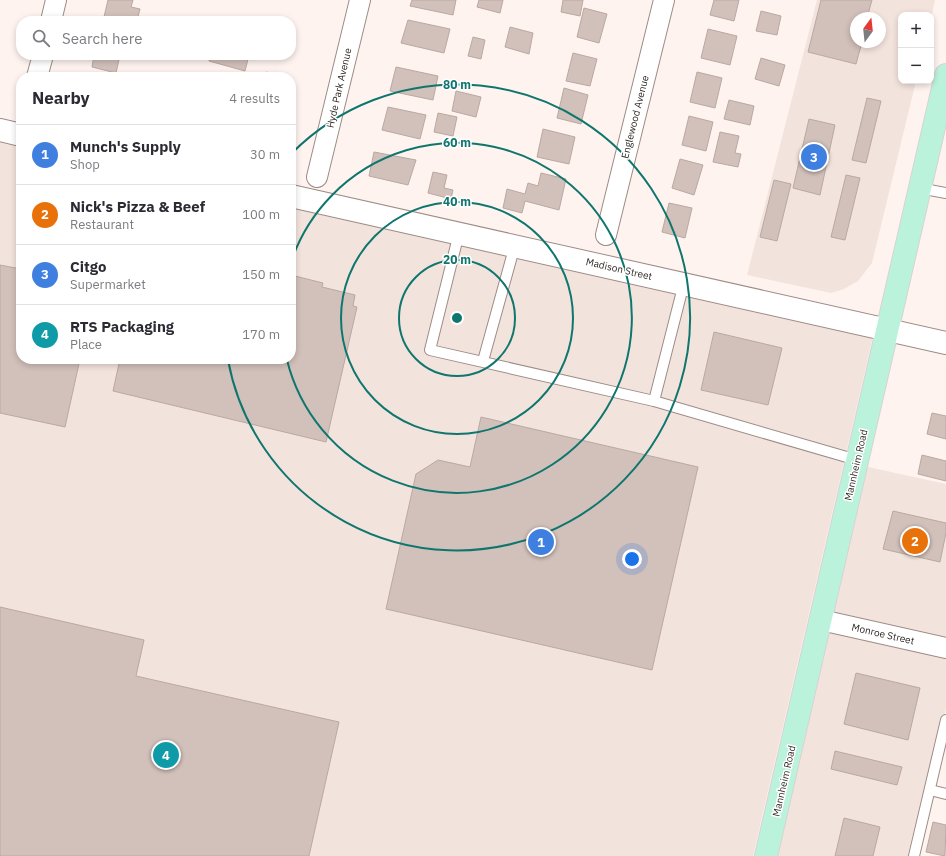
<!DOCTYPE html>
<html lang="en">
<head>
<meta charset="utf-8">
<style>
	body { margin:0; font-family:"IBM Plex Sans",sans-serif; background:#f2f2f3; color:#2b2b33 }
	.controls { position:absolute; right:12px; top:12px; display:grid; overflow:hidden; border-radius:8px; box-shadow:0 2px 6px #0003 }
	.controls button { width:36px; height:36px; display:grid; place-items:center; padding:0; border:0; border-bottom:1px solid #e1e1e2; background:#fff; color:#2b2b33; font:20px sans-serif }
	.compass { position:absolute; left:850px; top:12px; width:36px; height:36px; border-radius:50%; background:#fff; box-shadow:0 2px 6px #0003; rotate:15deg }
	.you { position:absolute; left:632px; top:559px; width:14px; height:14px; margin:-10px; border:3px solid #fff; border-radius:50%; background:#1a73e8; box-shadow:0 0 0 6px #1a73e833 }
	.badge { display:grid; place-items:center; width:26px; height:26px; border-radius:50%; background:#1a73e8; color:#fff; font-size:13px; font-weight:700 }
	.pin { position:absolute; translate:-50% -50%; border:2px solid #fff; box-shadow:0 1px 4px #0006 }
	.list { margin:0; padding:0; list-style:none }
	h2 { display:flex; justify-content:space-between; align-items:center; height:52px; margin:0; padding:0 16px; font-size:17px }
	h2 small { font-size:13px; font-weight:400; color:#7c7c81 }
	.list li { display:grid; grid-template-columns:26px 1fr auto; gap:12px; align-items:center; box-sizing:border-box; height:60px; padding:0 16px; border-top:1px solid #e1e1e2 }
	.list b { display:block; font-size:15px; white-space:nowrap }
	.list p { margin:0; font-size:13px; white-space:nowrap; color:#7c7c81 }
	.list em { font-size:13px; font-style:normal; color:#7c7c81 }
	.icon { flex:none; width:22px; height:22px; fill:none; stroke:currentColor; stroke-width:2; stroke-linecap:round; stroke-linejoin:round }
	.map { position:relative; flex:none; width:946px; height:856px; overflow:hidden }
	.search { position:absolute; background:#fff; box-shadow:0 2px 6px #0003; left:16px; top:16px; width:280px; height:44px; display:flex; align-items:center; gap:10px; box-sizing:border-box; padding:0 14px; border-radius:16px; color:#7c7c81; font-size:15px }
	.panel { position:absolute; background:#fff; box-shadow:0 2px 6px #0003; left:16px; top:72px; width:280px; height:292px; border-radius:16px }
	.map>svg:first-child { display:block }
	.built { fill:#f3e3dd; fill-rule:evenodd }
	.building { fill:#d2c0ba; stroke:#baa8a2 }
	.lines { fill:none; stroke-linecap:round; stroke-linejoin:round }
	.lane-casing { stroke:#9d8c86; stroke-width:12 }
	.street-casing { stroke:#9d8c86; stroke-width:22 }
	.secondary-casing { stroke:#9d8c86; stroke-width:24 }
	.primary-casing { stroke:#d5d4d3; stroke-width:24 }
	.lane { stroke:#fff; stroke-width:10 }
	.street { stroke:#fff; stroke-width:20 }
	.secondary { stroke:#fff; stroke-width:22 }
	.primary { stroke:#bbf2dc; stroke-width:22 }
	.ring { fill:none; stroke:#0f766e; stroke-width:2 }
	.labels { text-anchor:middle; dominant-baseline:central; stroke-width:3; stroke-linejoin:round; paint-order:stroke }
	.street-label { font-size:10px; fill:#2d2624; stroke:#fff }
	.centre { fill:#0f766e; stroke:#fff; stroke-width:2 }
	.ring-label { font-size:12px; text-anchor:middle; font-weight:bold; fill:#0f766e; stroke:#fff; stroke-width:3; stroke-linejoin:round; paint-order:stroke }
</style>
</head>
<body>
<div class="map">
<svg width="946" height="856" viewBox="0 0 946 856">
	<rect width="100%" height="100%" fill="#fef3ef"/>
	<!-- built -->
	<g class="built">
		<path d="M817 0H935L931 18V15H901V81H916L872 263 858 281 844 289 831 293 747 275ZM856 18H880V42H856Z"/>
		<path d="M0 141 21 145V359H291V206L873 336 753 856H0Z"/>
		<path d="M859 465 946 484V708L912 856H770Z"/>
	</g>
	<!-- building -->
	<g class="building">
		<path d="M108 0H133L131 7 140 9 137 21H103Z"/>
		<path d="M412 0H456L453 15 410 6Z"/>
		<path d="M479 0H503L500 13 477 7Z"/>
		<path d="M563 0H583L580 16 561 12Z"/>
		<path d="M714 0H739L734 21 710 15Z"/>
		<path d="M821 0H872L867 18H856V42H862L856 64 808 52Z"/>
		<path d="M584 8 607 14 599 43 577 37Z"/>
		<path d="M761 11 781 16 777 35 756 31Z"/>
		<path d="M408 20 450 29 444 53 401 43Z"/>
		<path d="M510 27 533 33 529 54 505 47Z"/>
		<path d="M708 29 737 36 730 65 701 58Z"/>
		<path d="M473 37 485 40 481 59 468 56Z"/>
		<path d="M573 53 597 59 590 86 566 81Z"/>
		<path d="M94 55H120L116 73 92 67Z"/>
		<path d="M211 55H249L245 71 209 61Z"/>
		<path d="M761 58 785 65 779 86 755 79Z"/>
		<path d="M396 67 438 76 433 100 390 91Z"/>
		<path d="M266 72 286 77H265Z"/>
		<path d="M697 72 722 78 715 108 690 102Z"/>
		<path d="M564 88 588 95 581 124 557 118Z"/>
		<path d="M456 91 481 97 476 117 452 111Z"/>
		<path d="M867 98 881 101 866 163 852 160Z"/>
		<path d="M729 100 754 106 750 125 724 119Z"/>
		<path d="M388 107 426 115 420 139 382 130Z"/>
		<path d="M438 113 457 117 453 136 434 132Z"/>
		<path d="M689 116 713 122 706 151 682 145Z"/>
		<path d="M809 119 835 125 820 195 793 188Z"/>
		<path d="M543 129 575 137 569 164 537 157Z"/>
		<path d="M720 132 739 136 735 153 741 154 738 167 713 162Z"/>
		<path d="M374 152 416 160 408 185 369 176Z"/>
		<path d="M680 159 703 165 694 195 672 188Z"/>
		<path d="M433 172 447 175 444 188 453 190 451 199 428 193Z"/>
		<path d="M541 173 566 179 559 210 525 201 522 213 503 208 507 189 525 194 528 183 538 186Z"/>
		<path d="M846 175 860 178 845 240 831 237Z"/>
		<path d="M774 180 791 184 777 241 760 237Z"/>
		<path d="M669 203 692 208 685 238 662 232Z"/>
		<path d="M0 265 21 269V359H80L65 427 0 413Z"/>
		<path d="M291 275 323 283 322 287 355 295 353 306 357 307 326 442 113 391 120 359H291Z"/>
		<path d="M714 332 782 348 768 405 701 390Z"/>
		<path d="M932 413 946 416V439L927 434Z"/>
		<path d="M481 417 698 467 652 670 386 609 416 474 438 460 470 467Z"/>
		<path d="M922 455 946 461V481L918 474Z"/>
		<path d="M893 511 946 523V533L940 562 883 549Z"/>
		<path d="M0 607 144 640 136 676 339 722 309 856H0Z"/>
		<path d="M856 673 920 688 908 740 844 724Z"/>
		<path d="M835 751 902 767 897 785 831 769Z"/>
		<path d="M844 818 880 827 873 856H835Z"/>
		<path d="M933 822 946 825 945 856 926 852Z"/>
	</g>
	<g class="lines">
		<!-- lane casing -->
		<g class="lane-casing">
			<g id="lane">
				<path d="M919 188 946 193"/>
				<path d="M459 233 430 350 654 401 857 460"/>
				<path d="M483 361 515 245"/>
				<path d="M654 401 684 283"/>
				<path d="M930 790 946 794"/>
				<path d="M914 856 946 720"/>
			</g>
		</g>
		<!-- street casing -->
		<g class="street-casing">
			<g id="street">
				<path d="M51 21 56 0"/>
				<path d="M37 77 43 55"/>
				<path d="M317 177 360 0"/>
				<path d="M606 235 664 0"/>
				<path d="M821 620 946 648"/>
			</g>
		</g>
		<!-- secondary casing -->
		<g class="secondary-casing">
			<g id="secondary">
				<path d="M0 130 21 135"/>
				<path d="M291 196 946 343"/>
			</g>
		</g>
		<!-- primary casing -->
		<g class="primary-casing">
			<path id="primary" d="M766 856 946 75"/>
		</g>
		<!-- lane -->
		<use href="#lane" class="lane"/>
		<!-- street -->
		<use href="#street" class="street"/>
		<!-- secondary -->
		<use href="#secondary" class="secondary"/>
		<!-- primary -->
		<use href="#primary" class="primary"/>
	</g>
	<!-- distance rings -->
	<g class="ring">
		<circle cx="457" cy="318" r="58"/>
		<circle cx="457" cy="318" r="116"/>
		<path d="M291 262A175 175 0 1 1 287 360"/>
		<path d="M292 153A233 233 0 1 1 228 360"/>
	</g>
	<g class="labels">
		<!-- street labels -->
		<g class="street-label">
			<text transform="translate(339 88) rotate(-77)">Hyde Park Avenue</text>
			<text transform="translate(635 117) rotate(-76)">Englewood Avenue</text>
			<text transform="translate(619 269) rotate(13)">Madison Street</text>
			<text transform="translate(856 465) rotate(-77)">Mannheim Road</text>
			<text transform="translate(883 634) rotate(13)">Monroe Street</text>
			<text transform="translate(784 781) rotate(-77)">Mannheim Road</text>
		</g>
	</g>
	<circle cx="457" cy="318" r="6" class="centre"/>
	<g class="ring-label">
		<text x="457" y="89">80 m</text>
		<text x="457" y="147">60 m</text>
		<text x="457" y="206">40 m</text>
		<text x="457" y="264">20 m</text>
	</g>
</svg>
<div class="controls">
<button>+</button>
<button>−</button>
</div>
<svg class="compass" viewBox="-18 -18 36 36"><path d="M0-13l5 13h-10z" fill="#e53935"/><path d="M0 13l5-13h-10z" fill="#7c7c81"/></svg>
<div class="you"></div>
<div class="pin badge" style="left:541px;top:542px;background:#3f7fe0">1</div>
<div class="pin badge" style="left:915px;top:541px;background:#e8710a">2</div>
<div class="pin badge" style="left:814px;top:157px;background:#3f7fe0">3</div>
<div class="pin badge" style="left:166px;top:755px;background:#0f9aa8">4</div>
<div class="search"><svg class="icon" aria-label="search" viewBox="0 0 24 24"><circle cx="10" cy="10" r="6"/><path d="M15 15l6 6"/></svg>Search here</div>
<section class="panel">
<h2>Nearby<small>4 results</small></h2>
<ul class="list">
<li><span class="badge" style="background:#3f7fe0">1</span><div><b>Munch's Supply</b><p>Shop</p></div><em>30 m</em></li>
<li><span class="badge" style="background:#e8710a">2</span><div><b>Nick's Pizza &amp; Beef</b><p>Restaurant</p></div><em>100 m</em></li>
<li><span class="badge" style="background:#3f7fe0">3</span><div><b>Citgo</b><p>Supermarket</p></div><em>150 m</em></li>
<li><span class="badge" style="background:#0f9aa8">4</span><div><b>RTS Packaging</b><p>Place</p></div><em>170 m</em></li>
</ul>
</section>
</div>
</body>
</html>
